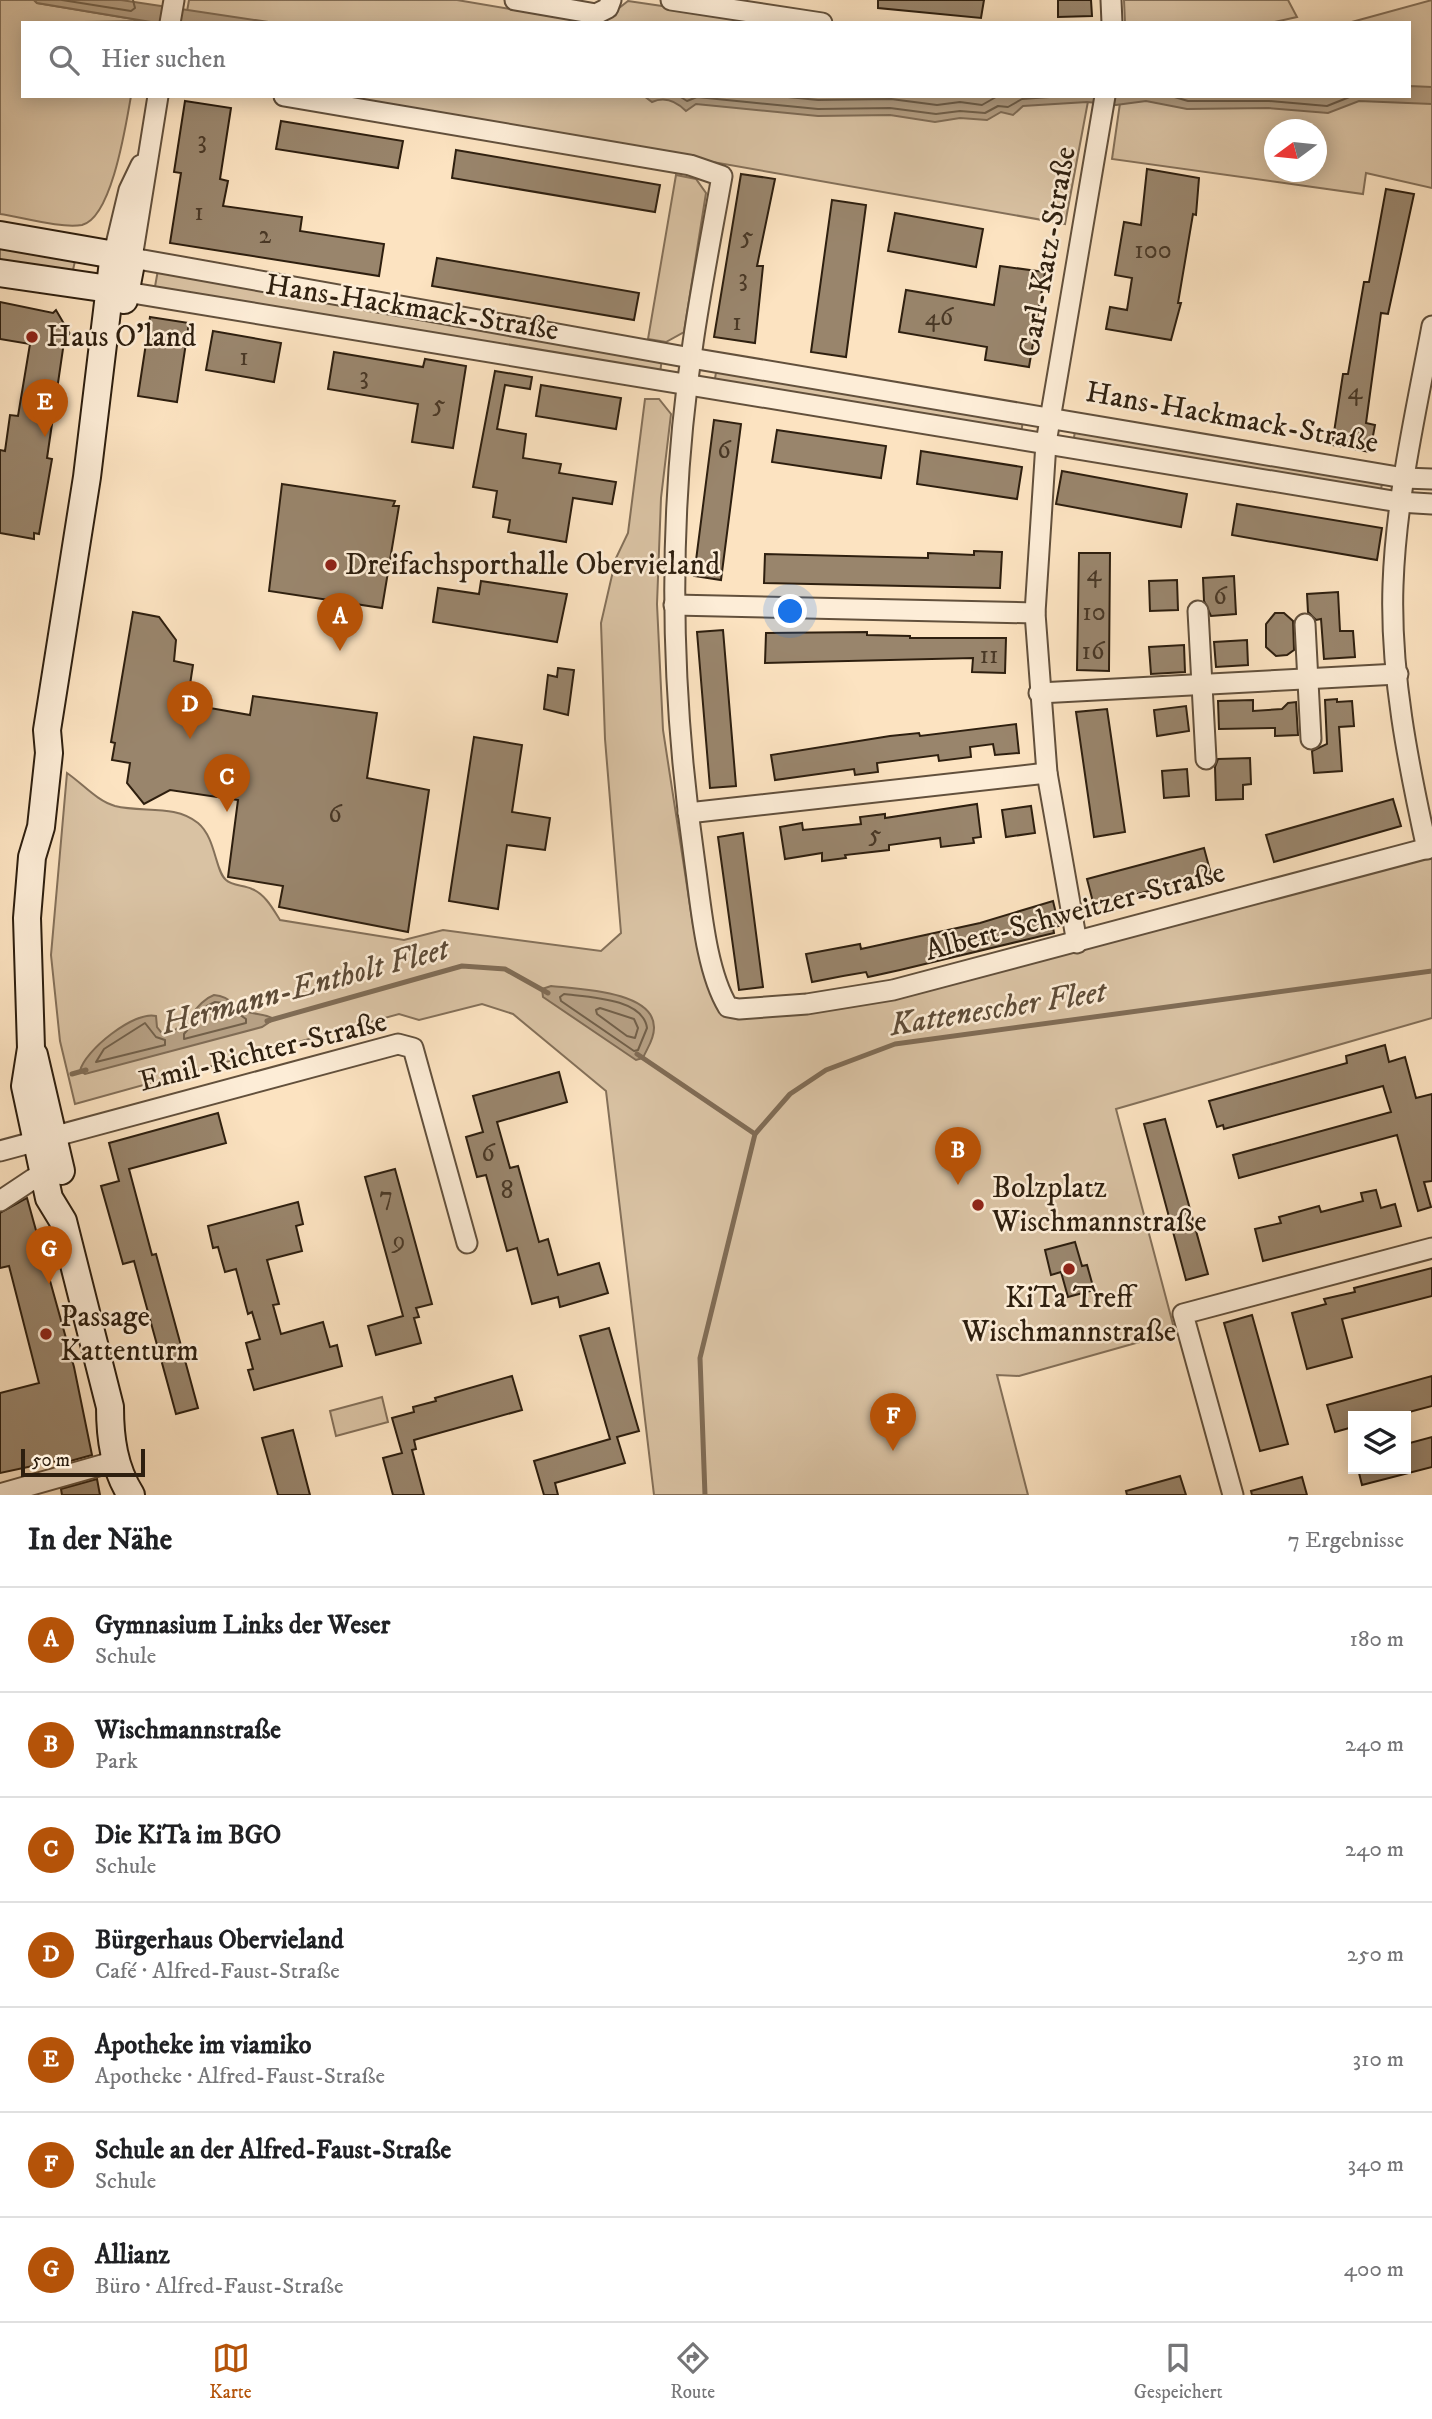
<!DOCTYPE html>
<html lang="de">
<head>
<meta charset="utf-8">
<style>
	body { margin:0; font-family:"IM FELL DW Pica",serif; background:#f2f2f2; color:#202124 }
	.controls { position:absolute; right:21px; bottom:21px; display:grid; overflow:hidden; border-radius:0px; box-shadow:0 4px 18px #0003 }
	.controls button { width:63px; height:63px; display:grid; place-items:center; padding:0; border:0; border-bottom:2px solid #e0e0e0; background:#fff; color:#202124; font:35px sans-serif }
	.compass { position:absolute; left:1264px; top:119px; width:63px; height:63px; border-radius:50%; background:#fff; box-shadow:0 4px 18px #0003; rotate:255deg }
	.scale { position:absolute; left:21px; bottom:18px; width:124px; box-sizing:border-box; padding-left:7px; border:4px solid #2e1f0f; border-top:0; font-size:19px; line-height:24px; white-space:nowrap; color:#2e1f0f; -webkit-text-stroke:5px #fdedd7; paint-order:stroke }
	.you { position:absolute; left:791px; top:612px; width:24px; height:24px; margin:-18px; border:5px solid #fff; border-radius:50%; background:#1a73e8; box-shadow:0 0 0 10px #1a73e833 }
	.badge { display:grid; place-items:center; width:46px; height:46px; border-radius:50%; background:#b45309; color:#fff; font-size:23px; font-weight:700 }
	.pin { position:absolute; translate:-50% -58px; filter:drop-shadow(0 2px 4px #0008) }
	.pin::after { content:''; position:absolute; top:37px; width:24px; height:21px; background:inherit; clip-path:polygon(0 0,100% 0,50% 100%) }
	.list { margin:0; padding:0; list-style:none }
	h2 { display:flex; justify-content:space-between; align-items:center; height:91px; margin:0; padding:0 28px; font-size:30px }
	h2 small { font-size:23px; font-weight:400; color:#757577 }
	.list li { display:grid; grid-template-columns:46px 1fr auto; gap:21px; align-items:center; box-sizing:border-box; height:105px; padding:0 28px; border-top:2px solid #e0e0e0 }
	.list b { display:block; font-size:26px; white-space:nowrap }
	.list p { margin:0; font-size:23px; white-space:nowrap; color:#757577 }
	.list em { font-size:23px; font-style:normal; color:#757577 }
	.icon { flex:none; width:38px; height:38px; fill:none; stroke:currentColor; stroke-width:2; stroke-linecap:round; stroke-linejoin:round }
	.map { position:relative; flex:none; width:1432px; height:1495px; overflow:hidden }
	.search { position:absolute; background:#fff; box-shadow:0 4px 18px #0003; left:21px; right:21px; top:21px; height:77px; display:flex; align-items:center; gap:18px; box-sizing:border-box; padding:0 24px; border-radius:0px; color:#757577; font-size:26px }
	.sheet { height:826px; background:#fff }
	nav { display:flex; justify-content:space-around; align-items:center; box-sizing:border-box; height:98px; border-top:2px solid #e0e0e0; background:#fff; font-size:19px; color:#757577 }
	nav a { display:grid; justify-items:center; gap:4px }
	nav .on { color:#b45309 }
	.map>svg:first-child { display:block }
	.green { fill:#d9c2a3; stroke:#847059; stroke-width:2; fill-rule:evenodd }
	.water { fill:#b6a084; stroke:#806c55; stroke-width:2 }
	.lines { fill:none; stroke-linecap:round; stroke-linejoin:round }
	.shore { stroke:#72604a; stroke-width:2 }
	.stream { stroke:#806c55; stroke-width:5 }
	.building { fill:#99856c; stroke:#2e1f0f; stroke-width:2 }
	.street-casing { stroke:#62503c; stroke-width:23 }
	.secondary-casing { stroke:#2e1f0f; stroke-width:30 }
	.street { stroke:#fdedd7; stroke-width:19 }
	.secondary { stroke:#fdedd7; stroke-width:26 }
	.poi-dot { fill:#8f2418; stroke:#fdedd7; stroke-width:2.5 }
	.labels { text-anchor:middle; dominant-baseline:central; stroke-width:5; stroke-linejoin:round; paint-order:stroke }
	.number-label { font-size:26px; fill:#493826 }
	.street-label { font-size:30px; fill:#2e1f0f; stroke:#fdedd7 }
	.poi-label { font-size:30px; fill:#2e1f0f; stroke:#fdedd7; text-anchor:start }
	.water-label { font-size:32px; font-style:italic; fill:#5e4c38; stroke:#fdedd7 }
</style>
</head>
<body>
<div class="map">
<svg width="1432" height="1495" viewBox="0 0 1432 1495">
	<rect width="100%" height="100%" fill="#fce3c1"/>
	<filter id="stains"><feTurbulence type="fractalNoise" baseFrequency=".00286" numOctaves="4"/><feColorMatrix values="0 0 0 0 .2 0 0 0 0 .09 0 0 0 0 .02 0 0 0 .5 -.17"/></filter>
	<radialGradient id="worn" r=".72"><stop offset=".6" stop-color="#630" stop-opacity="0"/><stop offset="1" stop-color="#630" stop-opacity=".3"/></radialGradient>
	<!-- green -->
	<g class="green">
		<path d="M0 0H34L37 3 145 21 23 23V96H131C126 124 112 218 82 225 62 229 21 217 0 214Z"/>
		<path d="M189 0H457L591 23H185Z"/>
		<path d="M1124 0H1288L1297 17 1270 23H1125Z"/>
		<path d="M1432 0V188L1366 173 1363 194 1112 159 1121 96H1409V23H1348ZM1274 130H1316V172H1274Z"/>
		<path d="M628 1 778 23H600Z"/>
		<path d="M337 96H1089L1065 224Z"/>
		<path d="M676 175 696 179 706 193 684 332 666 342 648 339Z"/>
		<path d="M0 240 77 252 71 279 0 268Z"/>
		<path d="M158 270 662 357 660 374 154 292Z"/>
		<path d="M717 367 1023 419 1021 435 714 384Z"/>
		<path d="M645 399H659L671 414 661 498 657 604 663 730 693 925 710 987 763 1014 1432 855V1018L1116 1109 1175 1332 1019 1376 997 1375 1028 1495H654L606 1091 513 1014 482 1004 419 1020 399 1014 75 1104 60 1041 51 955 67 773C83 784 97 801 115 806 143 813 175 804 198 823 216 838 215 871 226 880 232 886 244 885 252 889 265 894 273 909 280 920L404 940 443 930 601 951 621 933 605 739 601 623 616 558 628 533Z"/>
		<path d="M1076 426 1383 479 1380 494 1073 443Z"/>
		<path d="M382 1397 388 1422 336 1436 330 1411Z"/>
	</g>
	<!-- water -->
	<g class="water">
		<path d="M34 0H121L275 23H157L37 3Z"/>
		<path d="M1409 86 1432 87V104L1359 101 1328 113 1268 108 1187 109 1146 101 1116 105 1087 102 1023 106 1013 115 1001 112 987 120 960 118 935 122 890 115 818 116 696 104 686 111C676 101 665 96 652 102L644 96H1409Z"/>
		<path d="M551 986C578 989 655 991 654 1028 654 1040 647 1048 643 1058L636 1060 543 997 542 989Z"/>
		<path d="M214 995C229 996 232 1005 245 1011 255 1015 264 1013 274 1019L262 1027 85 1074 80 1071C84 1051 135 1010 156 1016L157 1027 161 1032C187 1035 192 1003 214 995Z"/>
	</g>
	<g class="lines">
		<!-- shore -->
		<g class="shore">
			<path d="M62 0 131 11 135 8 133 0"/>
			<path d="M679 96 687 101 697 97 818 109 890 108 936 114 960 111 985 113 998 106 1008 107 1022 99 1063 96"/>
			<path d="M778 96 818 100 891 99 937 105 960 102 982 105 996 97 1009 96"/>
			<path d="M1171 96 1188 101H1269L1327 106 1352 96"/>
			<path d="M564 994C587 997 643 998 647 1028L638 1050 634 1051 561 1001 560 997Z"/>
			<path d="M215 1002 223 1003 246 1019V1023L184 1039V1034L207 1006Z"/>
			<path d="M600 1008 634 1019 638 1028 635 1038 627 1036 597 1014 596 1010Z"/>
			<path d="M145 1023 156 1037 165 1040V1045L96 1062 104 1049Z"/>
		</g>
		<!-- stream -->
		<g class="stream">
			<path d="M267 1021 462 966 505 969 548 993"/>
			<path d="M637 1054 755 1134"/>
			<path d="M72 1074 86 1070"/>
			<path d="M705 1495 700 1358 755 1134 790 1094 826 1070 895 1044 1432 971"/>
		</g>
	</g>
	<!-- building -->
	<g class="building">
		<path d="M878 0H984L981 18 878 8Z"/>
		<path d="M1058 0H1091L1092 16 1058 17Z"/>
		<path d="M185 101 231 108 220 179 228 181 223 206 302 217 300 231 384 244 379 276 170 243 181 173 174 172Z"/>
		<path d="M281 121 403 141 398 168 276 149Z"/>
		<path d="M456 150 660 185 655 212 452 178Z"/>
		<path d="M1147 169 1199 178 1196 215 1193 214 1178 303H1181L1171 340 1106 329 1110 307 1127 310 1132 278 1115 275 1124 222 1141 225Z"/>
		<path d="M741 174 775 179 757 266H763L755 343 714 337Z"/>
		<path d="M1386 189 1414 194 1388 314 1381 313 1366 423 1375 425 1370 452 1332 445 1343 374H1348L1364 282H1369Z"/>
		<path d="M832 200 866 205 846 357 811 352Z"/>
		<path d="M895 213 983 229 976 267 888 251Z"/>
		<path d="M437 258 639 293 634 320 432 286Z"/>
		<path d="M1000 266 1045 272 1029 367 985 360 987 347 899 332 906 290 994 305Z"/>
		<path d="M0 302 53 313 56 310 70 334 65 335 47 458 52 459 39 534 34 533V539L0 533V450L5 451 10 415 18 416 30 344 0 339Z"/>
		<path d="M150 317 189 323 177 402 138 396Z"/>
		<path d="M213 331 281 343 274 382 206 370Z"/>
		<path d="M334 352 423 367 425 359 466 366 453 448 412 442 418 404 328 389Z"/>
		<path d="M495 371 532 377 530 389 505 385 497 429 526 434 523 458 561 464 559 473 616 482 612 504 573 498 566 542 508 532 510 520 493 517 497 491 473 487Z"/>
		<path d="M541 385 621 398 616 429 536 416Z"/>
		<path d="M714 420 741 424 721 580 694 576Z"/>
		<path d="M777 430 886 446 881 478 772 462Z"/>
		<path d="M921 451 1022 467 1017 499 917 484Z"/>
		<path d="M1062 471 1187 494 1181 527 1056 504Z"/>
		<path d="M282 484 395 501 393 506H399L382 608 269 591Z"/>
		<path d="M1237 504 1382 528 1377 560 1232 535Z"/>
		<path d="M974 551 1002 552 1000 588 764 583 765 554 928 558V553L974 555Z"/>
		<path d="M1079 553H1110L1109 671 1077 670Z"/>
		<path d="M1234 576 1236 614 1211 616 1204 601 1203 578Z"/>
		<path d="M1177 580 1178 610 1150 611 1149 581Z"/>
		<path d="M481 581 567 594 557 642 433 622 438 588 479 594Z"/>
		<path d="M1338 592 1340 631H1353L1355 657 1324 659 1321 619 1316 620 1308 612 1307 594Z"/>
		<path d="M133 612 159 617 176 640 174 661 193 665 187 704 250 715 253 696 377 713 367 778 429 790 408 932 279 907 283 886 228 877 238 800 170 790 144 804 127 783 130 763 112 760 115 743 111 742Z"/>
		<path d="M1275 613H1284L1293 621 1294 650 1287 655 1276 656 1266 647V624Z"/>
		<path d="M723 630 736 786 710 788 697 632Z"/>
		<path d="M867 632V635L910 636V638H1006L1005 673 972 672 973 658 765 663 766 633Z"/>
		<path d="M1247 640 1248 665 1216 667 1214 642Z"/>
		<path d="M1184 645 1185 672 1151 674 1149 647Z"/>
		<path d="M558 668 574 670 568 715 544 709 548 675 557 677Z"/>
		<path d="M1337 699V702L1352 701 1354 726 1339 727 1342 771 1314 773 1312 751 1327 744 1325 700Z"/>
		<path d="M1253 700V711L1282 709 1288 703 1296 702 1298 735 1275 736V728L1219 729 1218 701Z"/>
		<path d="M1186 706 1189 731 1157 736 1154 710Z"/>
		<path d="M1107 709 1125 832 1094 837 1076 712Z"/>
		<path d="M1016 724 1019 753 995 755 993 744 970 747 971 757 939 761 938 755 877 763 878 772 855 775 854 769 775 780 771 755 890 736 919 733 920 736Z"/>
		<path d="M474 737 522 745 512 812 550 818 545 850 507 845 498 909 449 901Z"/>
		<path d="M1250 758 1251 784 1243 785V799L1216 800 1215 767 1218 759Z"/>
		<path d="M1187 769 1189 796 1164 798 1162 771Z"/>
		<path d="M1393 799 1401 826 1274 862 1266 835Z"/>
		<path d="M977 804 981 837 973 838 974 843 941 847 940 838 889 845V850L845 855 846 858 822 861V853L785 859 780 827 802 823 803 830 861 824 860 817 885 814V818Z"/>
		<path d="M1031 806 1035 833 1006 837 1002 810Z"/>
		<path d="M743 833 763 987 739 990 718 837Z"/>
		<path d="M1204 848 1211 874 1094 906 1087 879Z"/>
		<path d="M1053 901 1059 926 1053 927 1054 933 900 970 868 977 866 972 843 976 812 982 806 954 860 944 861 949 980 923Z"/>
		<path d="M1385 1045 1389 1062 1405 1057 1416 1098 1432 1094V1181L1424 1182 1431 1207 1418 1211 1397 1135 1239 1178 1233 1155 1391 1112 1383 1086 1224 1129 1223 1125 1217 1127 1209 1101 1347 1063 1346 1056Z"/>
		<path d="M559 1072 567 1102 497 1122 510 1168 518 1166 539 1242 548 1239 558 1275 599 1263 608 1293 560 1307 558 1297 532 1304 517 1248 507 1251 486 1175 477 1177 466 1137 483 1132 473 1096Z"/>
		<path d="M218 1113 226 1143 129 1169 152 1255 156 1254 198 1408 176 1414 134 1261 123 1264 101 1186 119 1181 109 1143Z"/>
		<path d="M1165 1119 1208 1274 1186 1280 1144 1124Z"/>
		<path d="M395 1169 432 1304 416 1308 419 1317 414 1318 421 1343 376 1355 368 1326 403 1316 365 1177Z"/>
		<path d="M1376 1190 1381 1208 1395 1204 1401 1226 1263 1261 1255 1229 1281 1223 1279 1217 1319 1206 1321 1212 1363 1201 1361 1193Z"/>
		<path d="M27 1198 74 1367 92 1455 56 1465V1461L0 1473V1393L39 1383 9 1266 0 1268V1213Z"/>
		<path d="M298 1202 303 1224 296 1226 302 1251 267 1260 279 1304 273 1305 281 1334 323 1322 330 1347 337 1345 342 1366 254 1390 248 1370 253 1369 246 1343 260 1339 252 1312 248 1314 236 1269 225 1272 218 1247 213 1248 208 1226Z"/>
		<path d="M1075 1242 1082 1266 1087 1265 1094 1290 1068 1297 1061 1272 1051 1275 1045 1250Z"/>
		<path d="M1432 1268V1296L1342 1319 1352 1357 1307 1369 1292 1313 1326 1304 1324 1299 1355 1292 1354 1288Z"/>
		<path d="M1252 1315 1288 1444 1260 1451 1224 1323Z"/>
		<path d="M609 1328 639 1431 617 1437 625 1463 555 1483 558 1495H544L534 1461 610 1439 580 1336Z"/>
		<path d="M512 1376 522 1410 414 1440 416 1449 412 1450 424 1495H393L383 1458 402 1453 392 1418 414 1412 413 1407 436 1401 435 1398Z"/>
		<path d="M1432 1376V1406L1394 1416H1353V1427L1335 1432 1327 1405Z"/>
		<path d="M293 1430 310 1495H278L262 1438Z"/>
		<path d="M1432 1437V1467L1362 1485 1358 1469H1406V1444Z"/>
		<path d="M1180 1476 1186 1495H1127L1126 1491Z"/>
		<path d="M1302 1477 1307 1495H1252L1251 1491Z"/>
		<path d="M97 1479 100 1495H62L61 1489Z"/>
	</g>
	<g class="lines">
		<!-- street casing -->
		<g class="street-casing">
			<g id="street">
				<path d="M515 0 596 14 608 8 611 0"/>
				<path d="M671 0 822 23"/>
				<path d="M1111 0 1112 23"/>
				<path d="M170 23 174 0"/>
				<path d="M158 96 132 258 691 358 1404 478 1432 479"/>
				<path d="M284 96 690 165 722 176C712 232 701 287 693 343 667 515 670 691 695 864 701 906 706 971 728 1007L739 1009 807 1004 893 990 1432 847"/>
				<path d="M114 253 129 190 141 165"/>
				<path d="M126 292 1399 502 1432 504"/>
				<path d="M674 605 1035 613"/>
				<path d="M1198 611 1206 759"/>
				<path d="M1305 624 1311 739"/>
				<path d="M1039 693 1398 674"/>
				<path d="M688 813 1047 773"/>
				<path d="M1427 849C1408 763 1390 673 1393 585 1396 497 1416 412 1432 326"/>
				<path d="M1077 943 1047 773 1035 613 1046 443 1105 96"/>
				<path d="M0 1151 398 1044 413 1048 467 1243"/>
				<path d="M0 1201 33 1179 44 1176"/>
				<path d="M0 1494 116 1461"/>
				<path d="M1233 1495 1183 1314 1432 1248"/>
			</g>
		</g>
		<!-- secondary casing -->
		<g class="secondary-casing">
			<g id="secondary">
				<path d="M0 235 132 258 124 300"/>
				<path d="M114 253 87 477 47 730 49 753 41 827 32 857 27 918 31 1048 25 1086 49 1198 63 1221 110 1407C110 1438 114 1468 131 1495"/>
				<path d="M0 273 123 291"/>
				<path d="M34 1055 61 1171"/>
			</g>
		</g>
		<!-- street -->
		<use href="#street" class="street"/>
		<!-- secondary -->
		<use href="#secondary" class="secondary"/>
	</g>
	<!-- markers -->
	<g class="poi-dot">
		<circle cx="32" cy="337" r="7"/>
		<circle cx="331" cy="565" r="7"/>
		<circle cx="978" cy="1205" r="7"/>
		<circle cx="1069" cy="1269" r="7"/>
		<circle cx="46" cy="1334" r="7"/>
	</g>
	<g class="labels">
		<!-- number labels -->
		<g class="number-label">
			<text x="202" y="140">3</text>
			<text x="199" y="212">1</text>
			<text x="265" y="235">2</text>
			<text x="747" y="236">5</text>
			<text x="1153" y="250">100</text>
			<text x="743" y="278">3</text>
			<text x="939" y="317">46</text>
			<text x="737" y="322">1</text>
			<text x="244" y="357">1</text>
			<text x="364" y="376">3</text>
			<text x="1355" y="391">4</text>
			<text x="439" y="404">5</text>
			<text x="724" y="450">6</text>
			<text x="1094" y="573">4</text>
			<text x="1220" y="596">6</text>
			<text x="1094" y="612">10</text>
			<text x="1093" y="651">16</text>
			<text x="989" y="655">11</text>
			<text x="335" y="814">6</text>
			<text x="875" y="834">5</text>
			<text x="488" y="1153">6</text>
			<text x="507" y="1190">8</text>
			<text x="386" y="1196">7</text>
			<text x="399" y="1240">9</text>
		</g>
		<!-- street labels -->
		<g class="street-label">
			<text transform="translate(1048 252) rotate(-80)">Carl-Katz-Straße</text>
			<text transform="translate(412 308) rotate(9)">Hans-Hackmack-Straße</text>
			<text transform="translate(1232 418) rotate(10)">Hans-Hackmack-Straße</text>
			<text transform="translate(1075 912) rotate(-15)">Albert-Schweitzer-Straße</text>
			<text transform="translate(263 1052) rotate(-14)">Emil-Richter-Straße</text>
		</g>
		<!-- poi labels -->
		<g class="poi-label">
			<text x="46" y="337">Haus O'land</text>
			<text x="345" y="565">Dreifachsporthalle Obervieland</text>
			<text x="992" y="1188">Bolzplatz<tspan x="992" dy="34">Wischmannstraße</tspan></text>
			<text x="1069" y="1298" text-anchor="middle">KiTa Treff<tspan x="1069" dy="34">Wischmannstraße</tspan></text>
			<text x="60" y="1317">Passage<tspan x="60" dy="34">Kattenturm</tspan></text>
		</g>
		<!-- water labels -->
		<g class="water-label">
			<text transform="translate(305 987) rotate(-15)">Hermann-Entholt Fleet</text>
			<text transform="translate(998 1009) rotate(-9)">Kattenescher Fleet</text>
		</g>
	</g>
	<rect width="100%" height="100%" filter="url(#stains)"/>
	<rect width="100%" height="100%" fill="url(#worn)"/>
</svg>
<div class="controls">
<button><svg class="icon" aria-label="layers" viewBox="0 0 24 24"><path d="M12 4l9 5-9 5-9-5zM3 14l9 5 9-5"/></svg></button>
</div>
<svg class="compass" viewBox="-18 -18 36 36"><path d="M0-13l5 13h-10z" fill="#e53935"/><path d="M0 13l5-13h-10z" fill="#757577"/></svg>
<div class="scale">50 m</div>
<div class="you"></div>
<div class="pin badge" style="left:340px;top:651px">A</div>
<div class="pin badge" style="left:958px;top:1185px">B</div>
<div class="pin badge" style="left:227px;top:812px">C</div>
<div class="pin badge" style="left:190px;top:739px">D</div>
<div class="pin badge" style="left:45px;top:437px">E</div>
<div class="pin badge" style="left:893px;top:1451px">F</div>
<div class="pin badge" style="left:49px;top:1284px">G</div>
<div class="search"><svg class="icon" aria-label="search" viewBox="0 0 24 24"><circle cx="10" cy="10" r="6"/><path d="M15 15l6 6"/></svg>Hier suchen</div>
</div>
<section class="sheet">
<h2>In der Nähe<small>7 Ergebnisse</small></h2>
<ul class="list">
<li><span class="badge">A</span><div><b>Gymnasium Links der Weser</b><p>Schule</p></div><em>180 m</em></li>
<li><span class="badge">B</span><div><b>Wischmannstraße</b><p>Park</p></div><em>240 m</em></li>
<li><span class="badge">C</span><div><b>Die KiTa im BGO</b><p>Schule</p></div><em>240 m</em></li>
<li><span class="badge">D</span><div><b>Bürgerhaus Obervieland</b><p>Café · Alfred-Faust-Straße</p></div><em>250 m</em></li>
<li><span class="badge">E</span><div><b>Apotheke im viamiko</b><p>Apotheke · Alfred-Faust-Straße</p></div><em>310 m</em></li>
<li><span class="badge">F</span><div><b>Schule an der Alfred-Faust-Straße</b><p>Schule</p></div><em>340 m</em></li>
<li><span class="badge">G</span><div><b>Allianz</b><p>Büro · Alfred-Faust-Straße</p></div><em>400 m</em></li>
</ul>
</section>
<nav>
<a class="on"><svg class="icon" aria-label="map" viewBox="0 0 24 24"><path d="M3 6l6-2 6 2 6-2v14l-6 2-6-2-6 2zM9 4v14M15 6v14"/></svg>Karte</a>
<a><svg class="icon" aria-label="directions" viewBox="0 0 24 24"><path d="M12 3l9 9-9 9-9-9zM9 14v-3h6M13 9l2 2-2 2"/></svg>Route</a>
<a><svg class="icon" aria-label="saved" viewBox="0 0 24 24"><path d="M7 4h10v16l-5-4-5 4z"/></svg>Gespeichert</a>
</nav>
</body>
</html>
